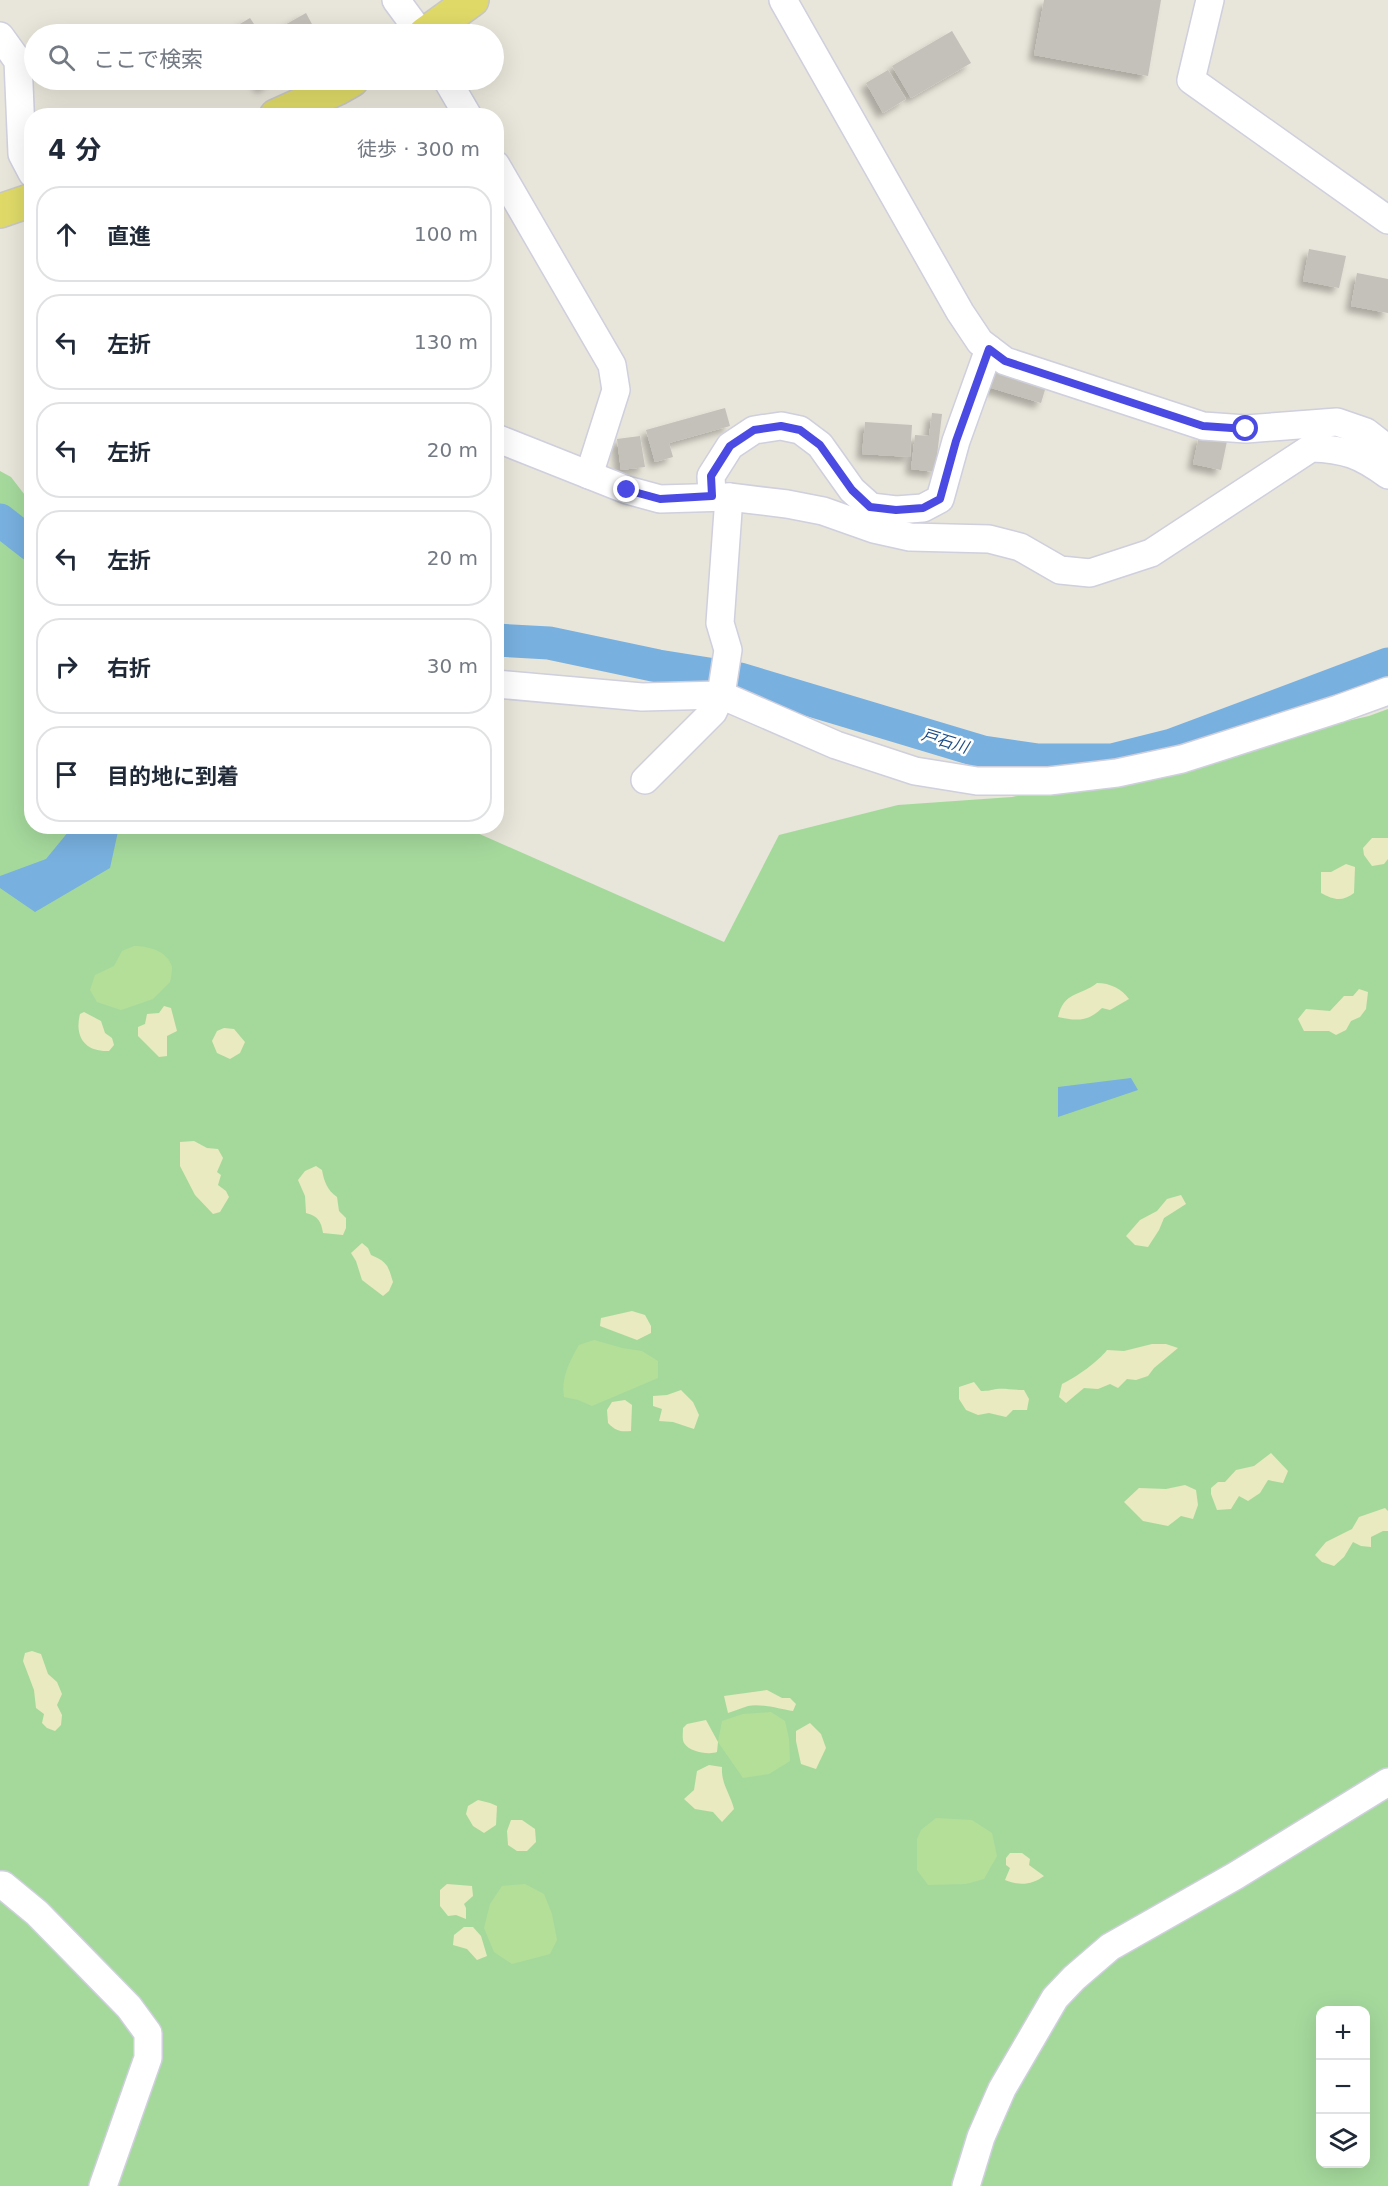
<!DOCTYPE html>
<html lang="ja">
<head>
<meta charset="utf-8">
<style>
	body { margin:0; font-family:"DejaVu Sans","Noto Sans JP",sans-serif; background:#f6f6f7; color:#1f2937 }
	.controls { position:absolute; right:18px; bottom:18px; display:grid; overflow:hidden; border-radius:12px; box-shadow:0 6px 24px #0002 }
	.controls button { width:54px; height:54px; display:grid; place-items:center; padding:0; border:0; border-bottom:2px solid #e0e1e3; background:#fff; color:#1f2937; font:30px sans-serif }
	.stop { position:absolute; width:18px; height:18px; margin:-14px; border:4px solid #4b4be4; border-radius:50%; background:#fff }
	.stop.end { background:#4b4be4; border-color:#fff; box-shadow:0 2px 6px #0008 }
	.list { margin:0; padding:0; list-style:none }
	h2 { display:flex; justify-content:space-between; align-items:center; height:78px; margin:0; padding:0 24px; font-size:26px }
	h2 small { font-size:20px; font-weight:400; color:#747a83 }
	.list li { display:grid; grid-template-columns:39px 1fr auto; gap:18px; align-items:center; box-sizing:border-box; height:96px; margin:0 12px 12px; padding:0 12px; border:2px solid #e0e1e3; border-radius:24px }
	.list b { display:block; font-size:22px; white-space:nowrap }
	.list em { font-size:20px; font-style:normal; color:#747a83 }
	.icon { flex:none; width:33px; height:33px; fill:none; stroke:currentColor; stroke-width:2; stroke-linecap:round; stroke-linejoin:round }
	.map { position:relative; flex:none; width:1388px; height:2186px; overflow:hidden }
	.search { position:absolute; background:#fff; box-shadow:0 6px 24px #0002; left:24px; top:24px; width:480px; height:66px; display:flex; align-items:center; gap:15px; box-sizing:border-box; padding:0 21px; border-radius:33px; color:#747a83; font-size:22px }
	.panel { position:absolute; background:#fff; box-shadow:0 6px 24px #0002; left:24px; top:108px; width:480px; height:726px; border-radius:24px }
	.map>svg:first-child { display:block }
	.green { fill:#a5d99c; fill-rule:evenodd }
	.sand { fill:#e9eac0 }
	.pitch { fill:#b4df99 }
	.water { fill:#78b0df }
	.lines { fill:none; stroke-linecap:round; stroke-linejoin:round }
	.river { stroke:#78b0df; stroke-width:33 }
	.building { fill:#c3c1ba; filter:url(#shadow) }
	.minor-casing { stroke:#cfcfde; stroke-width:30 }
	.major-casing { stroke:#c7c7c7; stroke-width:36 }
	.minor { stroke:#fff; stroke-width:27 }
	.major { stroke:#dfda68; stroke-width:33 }
	.route { stroke:#4b4be4; stroke-width:8 }
	.labels { text-anchor:middle; dominant-baseline:central; stroke-width:5; stroke-linejoin:round; paint-order:stroke }
	.water-label { font-size:16px; font-style:italic; fill:#1c4d86; stroke:#fff }
</style>
</head>
<body>
<div class="map">
<svg width="1388" height="2186" viewBox="0 0 1388 2186">
	<defs>
		<filter id="shadow"><feDropShadow dx="-5.5" dy="5.5" stdDeviation="3" flood-color="#0004"/></filter>
	</defs>
	<rect width="100%" height="100%" fill="#e8e5da"/>
	<!-- green -->
	<path class="green" d="M0 471 11 477 31 503 32 826 469 827 475 832 724 942 779 835 898 805 1012 797 1369 716 1388 709V2186H0ZM1320 2010H1366V2164H1320Z"/>
	<!-- sand -->
	<g class="sand">
		<path d="M1372 838H1388V859L1384 864 1372 866 1364 855 1363 848Z"/>
		<path d="M1346 864 1355 867 1354 893C1342 902 1334 900 1321 893V872H1331Z"/>
		<path d="M1097 983C1110 983 1122 989 1129 999L1110 1010 1102 1008C1088 1022 1076 1021 1058 1017 1064 991 1079 997 1097 983Z"/>
		<path d="M1359 989 1368 992 1366 1009 1360 1017 1351 1021 1346 1030 1336 1035 1329 1031H1304L1298 1019 1306 1009 1330 1011 1344 996H1353Z"/>
		<path d="M164 1006 171 1008 177 1031 167 1036V1056L159 1057 138 1036V1027L145 1024 147 1014 159 1013Z"/>
		<path d="M84 1012 101 1021 105 1033 112 1038 114 1045 109 1051C86 1052 74 1038 80 1014Z"/>
		<path d="M224 1028 234 1029 245 1042 240 1053 230 1059 217 1053 212 1041 217 1031Z"/>
		<path d="M194 1141 207 1148 218 1149 223 1158 217 1172 221 1175 218 1185 226 1191 229 1197 220 1212 213 1214 195 1195 180 1166V1142Z"/>
		<path d="M316 1166 322 1170C324 1181 327 1190 337 1197L339 1211 346 1218V1228L343 1235 323 1233C321 1221 318 1216 306 1213L305 1196 298 1180 305 1171Z"/>
		<path d="M1181 1195 1186 1204 1164 1218 1159 1230 1148 1247 1135 1245 1126 1236 1140 1220 1157 1211 1167 1199Z"/>
		<path d="M362 1243 368 1248 371 1255C388 1262 388 1266 393 1282L389 1291 383 1296 362 1280 356 1261 351 1253Z"/>
		<path d="M632 1311 645 1315 651 1326V1333L637 1340 600 1326 601 1318Z"/>
		<path d="M1152 1344H1166L1178 1348 1154 1368 1148 1376 1136 1380 1127 1379 1118 1388 1110 1384 1098 1389 1084 1388 1066 1403 1059 1397 1062 1384C1075 1378 1099 1361 1107 1350L1124 1351Z"/>
		<path d="M974 1382 981 1391C988 1391 991 1390 997 1389 1003 1388 1015 1390 1024 1390L1029 1399 1027 1410H1013L1006 1417 989 1413 978 1415 966 1410 959 1399V1387Z"/>
		<path d="M681 1390 693 1402 699 1415 694 1429 673 1422 659 1421 662 1409 653 1406V1396L667 1395Z"/>
		<path d="M625 1400 632 1405 631 1431C620 1432 616 1431 608 1423L607 1410 612 1402Z"/>
		<path d="M1271 1453 1288 1471 1283 1483 1268 1480 1260 1493 1248 1501 1239 1496 1231 1509 1217 1510 1211 1494V1488L1218 1482H1225L1236 1470 1254 1466Z"/>
		<path d="M1185 1485 1196 1490 1198 1505 1193 1519 1181 1516 1168 1526 1143 1521 1124 1502 1139 1488 1166 1489Z"/>
		<path d="M1385 1508 1388 1511V1531H1383L1371 1537V1547L1361 1546 1353 1542 1344 1557 1334 1566 1322 1562 1315 1555 1326 1542 1352 1529 1359 1517Z"/>
		<path d="M32 1651 41 1654 48 1674 57 1682 62 1694 57 1705 62 1715 61 1725 55 1731 47 1728 42 1723 44 1714 36 1708 34 1690 23 1661 25 1653Z"/>
		<path d="M767 1690 782 1698H790L796 1704 793 1711C781 1709 760 1703 748 1706 741 1708 735 1711 728 1713L724 1696Z"/>
		<path d="M706 1720 718 1742 717 1752C709 1755 689 1752 684 1743 682 1739 683 1733 683 1728L687 1724Z"/>
		<path d="M810 1723 821 1734 826 1748 816 1769 801 1764 796 1741V1731Z"/>
		<path d="M709 1765 722 1767C721 1784 730 1793 734 1809L722 1822 713 1812 695 1809 684 1799 694 1790 697 1771Z"/>
		<path d="M478 1800 490 1803 497 1806 496 1825 484 1833 473 1826 466 1814 468 1806Z"/>
		<path d="M511 1820H522L535 1829 536 1842 527 1851H517L508 1845 507 1831Z"/>
		<path d="M1010 1853H1022L1030 1859 1029 1865 1044 1876C1032 1885 1019 1886 1005 1880L1010 1868 1006 1865V1858Z"/>
		<path d="M447 1884 472 1886 473 1896 464 1904 466 1908V1919L456 1915 448 1916 440 1906V1890Z"/>
		<path d="M464 1927H473L481 1936 487 1956 477 1960 467 1949 453 1945 454 1935Z"/>
	</g>
	<!-- pitch -->
	<g class="pitch">
		<path d="M134 946C148 946 168 951 172 967 172 971 171 978 170 982L153 999 121 1010 97 1002 90 990 95 975 114 966 122 951Z"/>
		<path d="M594 1340 622 1348 642 1351 658 1361V1378L592 1406 578 1400 564 1397C561 1378 569 1362 579 1345Z"/>
		<path d="M771 1712 785 1721 789 1739 790 1761 769 1774 743 1778 718 1742 722 1721 743 1714Z"/>
		<path d="M936 1818 972 1820 992 1833 997 1856 984 1879 966 1884 928 1885 917 1870V1839L921 1830Z"/>
		<path d="M525 1884 544 1894 552 1914 557 1940 550 1954 512 1964 494 1952 484 1928 490 1904 502 1886Z"/>
	</g>
	<!-- water -->
	<g class="water">
		<path d="M73 826 119 827 110 868 35 912 0 888V876L46 859Z"/>
		<path d="M1131 1078 1138 1090 1058 1117V1087Z"/>
	</g>
	<g class="lines">
		<!-- river -->
		<g class="river">
			<path d="M0 520 32 545"/>
			<path d="M496 640 549 643 658 666 740 679 983 752 1038 760H1112L1172 745 1388 664"/>
		</g>
	</g>
	<!-- building -->
	<g class="building">
		<path d="M1044 0H1161L1148 76 1034 55Z"/>
		<path d="M306 13 313 26 297 34H278L276 30Z"/>
		<path d="M250 18 258 30 252 34H223Z"/>
		<path d="M952 31 971 63 911 98 892 66Z"/>
		<path d="M888 70 906 99 883 113 866 83Z"/>
		<path d="M256 80H274L262 88Z"/>
		<path d="M1309 249 1346 256 1339 288 1303 281Z"/>
		<path d="M1357 273 1388 279V313L1351 306Z"/>
		<path d="M995 366 1047 383 1041 403 988 387Z"/>
		<path d="M725 408 730 426 669 443 673 457 655 462 646 430Z"/>
		<path d="M932 413 942 414 935 472 911 469 915 435 929 436Z"/>
		<path d="M865 422 912 425 910 457 862 454Z"/>
		<path d="M640 436 645 467 621 470 617 439Z"/>
		<path d="M1199 436 1227 441 1221 470 1193 464Z"/>
	</g>
	<g class="lines">
		<!-- minor casing -->
		<g class="minor-casing">
			<g id="minor">
				<path d="M396 0 421 34"/>
				<path d="M783 0 960 312 980 342 1005 361 1203 426 1246 429 1337 422 1366 432 1388 449"/>
				<path d="M1210 0 1191 80 1388 220"/>
				<path d="M0 36 18 61 22 154 32 173"/>
				<path d="M447 80 468 116"/>
				<path d="M496 165 612 365 616 390 589 475"/>
				<path d="M496 438 627 490 660 499 729 497 787 504 823 511 874 529 910 537 989 539 1020 547 1060 570 1090 573 1151 553 1311 448C1345 449 1361 455 1388 475"/>
				<path d="M712 496 711 476 730 446 754 430 781 426 800 430 820 445 852 490 871 507 896 510 923 508 940 499 956 441 989 349"/>
				<path d="M496 684 642 697 721 695 836 745 915 771 977 781H1049L1117 773 1182 759 1338 709 1388 691"/>
				<path d="M645 780 713 712 721 695 728 650 720 623 729 497"/>
				<path d="M0 1885H3L37 1913 129 2007 148 2033V2058L103 2186"/>
				<path d="M966 2186 981 2137 1002 2089 1055 1998 1074 1978 1110 1947 1235 1876 1388 1782"/>
			</g>
		</g>
		<!-- major casing -->
		<g class="major-casing">
			<g id="major">
				<path d="M425 34 472 0"/>
				<path d="M276 116 338 88 352 80"/>
				<path d="M0 211 32 200"/>
			</g>
		</g>
		<!-- minor -->
		<use href="#minor" class="minor"/>
		<!-- major -->
		<use href="#major" class="major"/>
	</g>
	<g class="lines">
		<!-- route -->
		<path class="route" d="M627 490 660 499 712 496 711 476 730 446 754 430 781 426 800 430 820 445 852 490 870 507 896 510 923 508 940 499 956 441 989 349 1005 361 1203 426 1246 429"/>
	</g>
	<g class="labels">
		<!-- water labels -->
		<g class="water-label">
			<text transform="translate(945 741) rotate(17)">戸石川</text>
		</g>
	</g>
</svg>
<div class="controls">
<button>+</button>
<button>−</button>
<button><svg class="icon" aria-label="layers" viewBox="0 0 24 24"><path d="M12 4l9 5-9 5-9-5zM3 14l9 5 9-5"/></svg></button>
</div>
<div class="stop" style="left:1246px;top:429px"></div>
<div class="stop end" style="left:627px;top:490px"></div>
<div class="search"><svg class="icon" aria-label="search" viewBox="0 0 24 24"><circle cx="10" cy="10" r="6"/><path d="M15 15l6 6"/></svg>ここで検索</div>
<section class="panel">
<h2>4 分<small>徒歩 · 300 m</small></h2>
<ul class="list">
<li><svg class="icon" aria-label="ahead" viewBox="0 0 24 24"><path d="M12 20V5M6 11l6-6 6 6"/></svg><div><b>直進</b></div><em>100 m</em></li>
<li><svg class="icon" aria-label="left" viewBox="0 0 24 24"><path d="M17 20v-9H6M10 6l-5 5 5 5"/></svg><div><b>左折</b></div><em>130 m</em></li>
<li><svg class="icon" aria-label="left" viewBox="0 0 24 24"><path d="M17 20v-9H6M10 6l-5 5 5 5"/></svg><div><b>左折</b></div><em>20 m</em></li>
<li><svg class="icon" aria-label="left" viewBox="0 0 24 24"><path d="M17 20v-9H6M10 6l-5 5 5 5"/></svg><div><b>左折</b></div><em>20 m</em></li>
<li><svg class="icon" aria-label="right" viewBox="0 0 24 24"><path d="M7 20v-9h11M14 6l5 5-5 5"/></svg><div><b>右折</b></div><em>30 m</em></li>
<li><svg class="icon" aria-label="arrive" viewBox="0 0 24 24"><path d="M6 21V4h12l-3 4 3 4H6"/></svg><div><b>目的地に到着</b></div></li>
</ul>
</section>
</div>
</body>
</html>
